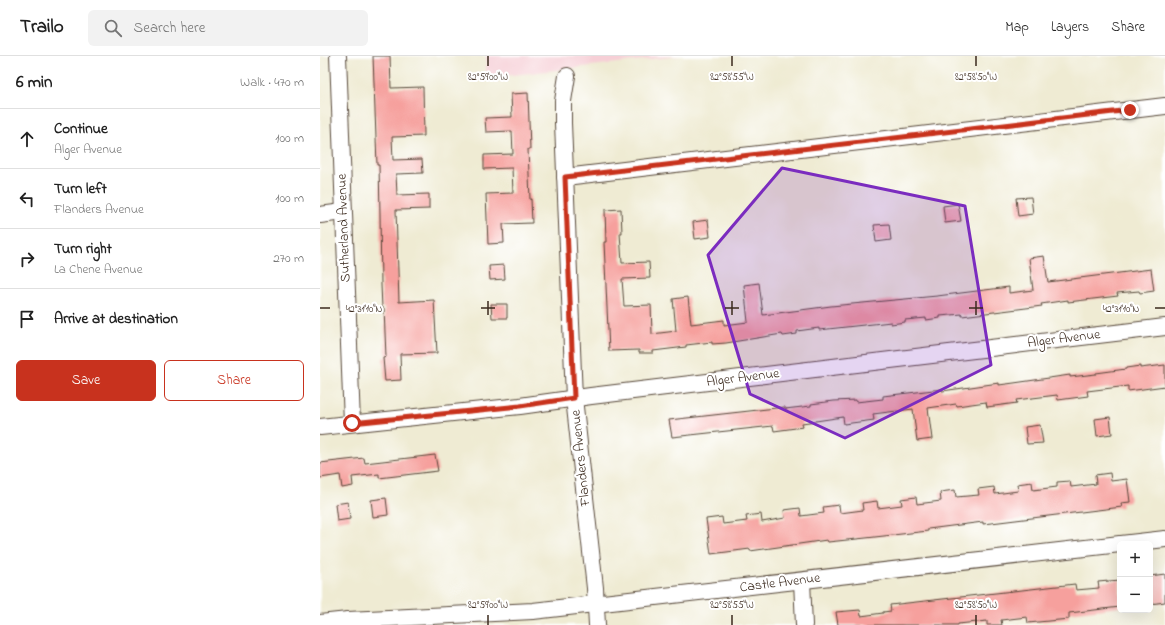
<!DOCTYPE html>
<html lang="en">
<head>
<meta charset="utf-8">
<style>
	body { margin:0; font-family:"Indie Flower",sans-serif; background:#f2f2f2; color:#222 }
	.controls { position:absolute; right:12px; bottom:12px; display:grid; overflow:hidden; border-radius:6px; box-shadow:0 4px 16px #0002 }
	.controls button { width:36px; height:36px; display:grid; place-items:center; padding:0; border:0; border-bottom:1px solid #e0e0e0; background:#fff; color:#222; font:20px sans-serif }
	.stop { position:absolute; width:12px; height:12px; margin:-9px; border:3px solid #c8321e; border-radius:50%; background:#fff }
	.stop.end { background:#c8321e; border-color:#fff; box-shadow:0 1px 4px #0008 }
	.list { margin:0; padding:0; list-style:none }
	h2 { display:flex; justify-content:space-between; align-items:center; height:52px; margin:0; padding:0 16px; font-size:17px }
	h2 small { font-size:13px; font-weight:400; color:#767676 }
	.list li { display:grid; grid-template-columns:26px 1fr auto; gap:12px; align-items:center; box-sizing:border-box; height:60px; padding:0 16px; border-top:1px solid #e0e0e0 }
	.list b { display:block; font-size:15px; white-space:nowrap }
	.list p { margin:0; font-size:13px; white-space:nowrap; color:#767676 }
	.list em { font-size:13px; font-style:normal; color:#767676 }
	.actions { display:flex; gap:8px; padding:12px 16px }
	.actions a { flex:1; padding:9px 0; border:1px solid #c8321e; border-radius:6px; text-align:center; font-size:14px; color:#c8321e }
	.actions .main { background:#c8321e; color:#fff }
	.icon { flex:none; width:22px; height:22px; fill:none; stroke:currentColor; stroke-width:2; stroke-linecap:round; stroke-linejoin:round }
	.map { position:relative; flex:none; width:845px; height:569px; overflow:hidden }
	header { display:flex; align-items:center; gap:24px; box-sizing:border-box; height:56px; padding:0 20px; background:#fff; border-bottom:1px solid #e0e0e0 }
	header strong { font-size:19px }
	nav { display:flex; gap:22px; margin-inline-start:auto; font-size:14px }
	.search { width:280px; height:36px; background:#f2f2f2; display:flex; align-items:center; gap:10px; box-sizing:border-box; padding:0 14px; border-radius:6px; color:#767676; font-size:15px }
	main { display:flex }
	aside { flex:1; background:#fff }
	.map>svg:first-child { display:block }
	.built { fill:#f6cfd6 }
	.building { fill:#f6a09d }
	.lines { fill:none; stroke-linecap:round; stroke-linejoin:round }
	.minor-casing { stroke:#564739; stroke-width:18 }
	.minor { stroke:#fff; stroke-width:16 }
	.route { stroke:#c8321e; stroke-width:5 }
	.marked { fill:#7b2cbf; fill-opacity:0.2; stroke:#7b2cbf; stroke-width:3; stroke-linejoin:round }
	.ticks { fill:none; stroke:#3b2a1e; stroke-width:1.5 }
	.labels { text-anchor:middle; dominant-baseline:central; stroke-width:4; stroke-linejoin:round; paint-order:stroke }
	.street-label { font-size:14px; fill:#3b2a1e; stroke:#fff }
	.ticks-label { font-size:10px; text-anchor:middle; fill:#3b2a1e; stroke:#fff; stroke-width:4; stroke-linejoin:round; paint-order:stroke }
</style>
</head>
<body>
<header>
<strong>Trailo</strong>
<div class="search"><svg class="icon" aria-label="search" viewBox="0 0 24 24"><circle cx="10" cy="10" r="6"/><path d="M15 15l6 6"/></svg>Search here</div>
<nav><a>Map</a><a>Layers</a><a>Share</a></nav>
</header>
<main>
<aside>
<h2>6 min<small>Walk · 470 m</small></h2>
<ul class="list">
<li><svg class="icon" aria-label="ahead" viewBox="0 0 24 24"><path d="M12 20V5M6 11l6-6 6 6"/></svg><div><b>Continue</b><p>Alger Avenue</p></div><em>100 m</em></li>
<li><svg class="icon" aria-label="left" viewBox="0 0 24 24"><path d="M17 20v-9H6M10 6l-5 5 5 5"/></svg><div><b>Turn left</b><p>Flanders Avenue</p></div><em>100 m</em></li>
<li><svg class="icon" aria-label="right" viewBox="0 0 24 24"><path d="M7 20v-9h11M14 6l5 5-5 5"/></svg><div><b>Turn right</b><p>La Chene Avenue</p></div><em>270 m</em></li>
<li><svg class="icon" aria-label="arrive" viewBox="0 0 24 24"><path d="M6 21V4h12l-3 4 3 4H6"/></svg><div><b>Arrive at destination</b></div></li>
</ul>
<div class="actions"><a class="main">Save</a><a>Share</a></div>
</aside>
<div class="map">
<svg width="845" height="569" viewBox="0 0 845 569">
	<rect width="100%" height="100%" fill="#fff"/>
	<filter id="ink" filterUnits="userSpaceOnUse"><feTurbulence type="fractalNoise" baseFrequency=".025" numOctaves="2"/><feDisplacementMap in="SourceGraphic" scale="8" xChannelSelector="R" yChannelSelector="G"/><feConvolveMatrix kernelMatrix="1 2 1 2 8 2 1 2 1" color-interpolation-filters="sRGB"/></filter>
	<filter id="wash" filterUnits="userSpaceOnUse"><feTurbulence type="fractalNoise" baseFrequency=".012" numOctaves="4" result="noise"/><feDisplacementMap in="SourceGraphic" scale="16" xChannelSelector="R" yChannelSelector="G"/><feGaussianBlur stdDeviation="0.9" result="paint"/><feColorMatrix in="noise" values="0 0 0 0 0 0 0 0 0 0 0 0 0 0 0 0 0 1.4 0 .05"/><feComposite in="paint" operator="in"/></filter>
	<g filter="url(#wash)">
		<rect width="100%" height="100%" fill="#efebd3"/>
		<!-- built -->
		<path class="built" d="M166 0H360L166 22Z"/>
		<g id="blocks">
			<!-- building -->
			<g class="building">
				<path d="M53 0H70L71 32 103 31 104 80 72 81 73 104 102 103 103 117 76 118 77 139 109 138V153L76 154 79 246 114 244 117 297 80 298 81 324 65 325 63 302 66 301 64 252H62L61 229 60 157 59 109H57Z"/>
				<path d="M208 37 210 93H208L210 144 211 143 212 167 183 168 184 187 168 188 166 138 193 137 192 112 164 113V99L193 98 192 75 166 76 165 62 192 61 191 38Z"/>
				<path d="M711 141 713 158 698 160 696 142Z"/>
				<path d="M638 148 641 165 625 167 623 150Z"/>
				<path d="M301 153 302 177H300L302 207 329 206 330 222 302 223 304 250 331 249 332 278 356 275 353 243 368 241 371 268 404 264V269L428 266 424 229 439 227 443 259 511 250 617 240 689 231V237L713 234 709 202 724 200 728 226 831 213 834 235 820 237 819 235 797 237 798 240 748 246V244L721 248 722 250 642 260V258L620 260V262L606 264V262L585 264V266L571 268V266L499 274V272L477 275V278L463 280 462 278 406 287 392 288V286L366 289V291L333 295V297H319V294L289 295 284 186H286L285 154Z"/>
				<path d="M388 164 390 181 375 183 373 166Z"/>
				<path d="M569 168 571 184 556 186 554 169Z"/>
				<path d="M184 209 185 223 170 224 169 210Z"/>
				<path d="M171 248H187V262H172Z"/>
				<path d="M845 309V330L808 335V330L767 335 768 340 738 344 737 339 696 344 697 347 667 351 666 346 637 350 636 348 608 352 612 383 597 385 593 353 553 358 554 364 524 368 523 361 482 367 483 371 454 375 453 370 352 381 349 364 465 351V353L491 350V348L514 345 536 344V346L563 343V340L622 333V335L679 327V329L694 327 750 319V321L776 318V317L806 313V312L820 310V312Z"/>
				<path d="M790 361 792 378 777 380 775 363Z"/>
				<path d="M720 369 723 387 707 388 705 371Z"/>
				<path d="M115 399 118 415 59 422V418L32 421 33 430 22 432 20 419 0 422V407L44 402 45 407Z"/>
				<path d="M790 417 791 425 807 423 810 446 801 447 802 451 663 468V466L608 473V475L546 482 508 486 507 484 430 495V493L391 498 386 463 402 461 403 468 427 465 426 460 441 458 442 466 465 462 464 454 480 452 481 460 504 457 503 451 519 449 520 457 543 454 542 447 557 445 558 452 582 449 581 443 596 441 597 448 621 445 620 436 635 434 636 441 659 439 658 433 674 431 675 438 698 435 697 428 712 426 713 434 737 431V426L750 425 751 431 776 428 775 419Z"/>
				<path d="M66 442 68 459 53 461 51 444Z"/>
				<path d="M28 446 30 463 17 465 15 448Z"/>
				<path d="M845 518V546L830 548V520Z"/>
				<path d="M800 524V551L749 557V563L708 567 707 561 681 564 682 569H667V565L638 568V569H518L516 556 540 554 541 560 563 557V556L571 555 570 549 755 528 756 534 779 532 778 526Z"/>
			</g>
		</g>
	</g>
	<g filter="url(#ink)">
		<use href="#blocks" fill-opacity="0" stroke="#564739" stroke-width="1"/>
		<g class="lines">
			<!-- minor casing -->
			<g class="minor-casing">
				<g id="minor">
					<path d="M18 0 32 367"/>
					<path d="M247 20 243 45V67L254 342 275 532 277 569"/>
					<path d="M245 121 845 50"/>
					<path d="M0 159 23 156"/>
					<path d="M0 371 200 350 271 340 845 271"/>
					<path d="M801 488 845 483"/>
					<path d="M482 525 484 569"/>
					<path d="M0 567 28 564 213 555 800 488"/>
				</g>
			</g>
			<!-- minor -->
			<use href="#minor" class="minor"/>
		</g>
	</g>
	<g class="lines" filter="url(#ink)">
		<!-- route -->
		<path class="route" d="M32 367 200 350 254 342 245 121 810 54"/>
	</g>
	<!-- marked area -->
	<path class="marked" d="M462 112 645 150 671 309 525 382 430 338 388 199Z"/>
	<!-- ticks -->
	<path class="ticks" d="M168 0V10M412 0V10M656 0V10M168 245V259M412 245V259M656 245V259M0 252H10M161 252H175M405 252H419M649 252H663M835 252H845M168 559V569M412 559V569M656 559V569"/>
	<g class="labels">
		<!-- street labels -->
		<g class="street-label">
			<text transform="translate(24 172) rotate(-92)">Sutherland Avenue</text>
			<text transform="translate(744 283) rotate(-7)">Alger Avenue</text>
			<text transform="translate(423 322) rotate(-7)">Alger Avenue</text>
			<text transform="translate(261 402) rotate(-96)">Flanders Avenue</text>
			<text transform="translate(460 527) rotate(-7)">Castle Avenue</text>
		</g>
	</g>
	<g class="ticks-label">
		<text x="168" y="24">82°59'00"W</text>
		<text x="412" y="24">82°58'55"W</text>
		<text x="656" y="24">82°58'50"W</text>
		<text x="44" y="256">42°31'10"N</text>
		<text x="801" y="256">42°31'10"N</text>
		<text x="168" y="552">82°59'00"W</text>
		<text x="412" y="552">82°58'55"W</text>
		<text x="656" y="552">82°58'50"W</text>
	</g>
</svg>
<div class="controls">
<button>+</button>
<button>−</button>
</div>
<div class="stop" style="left:32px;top:367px"></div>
<div class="stop end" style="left:810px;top:54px"></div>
</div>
</main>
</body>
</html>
